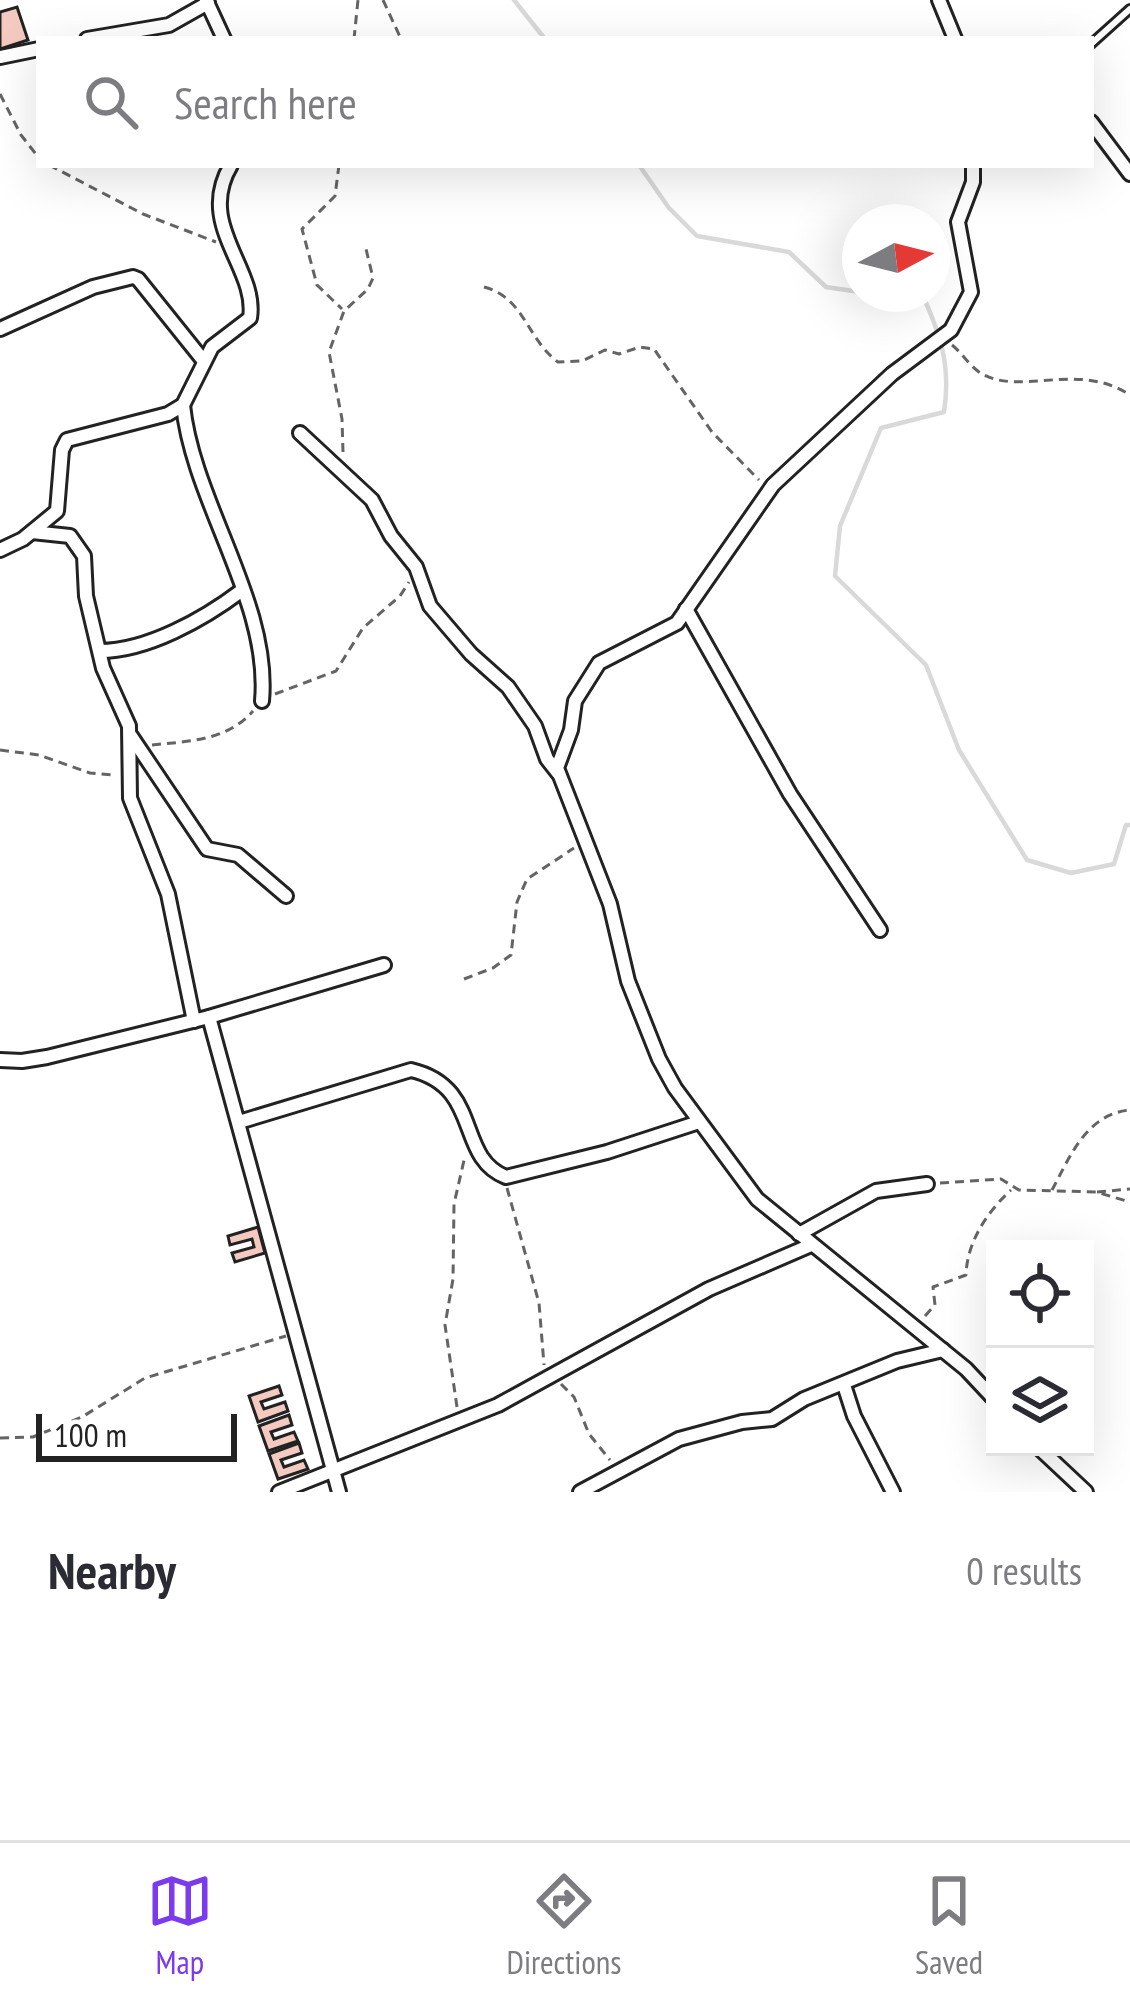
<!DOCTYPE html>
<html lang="en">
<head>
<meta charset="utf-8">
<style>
	body { margin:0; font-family:"PT Sans Narrow",sans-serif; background:#f2f2f3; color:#2b2b33 }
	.controls { position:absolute; right:36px; bottom:36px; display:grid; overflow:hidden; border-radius:0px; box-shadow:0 12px 48px #0002 }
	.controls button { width:108px; height:108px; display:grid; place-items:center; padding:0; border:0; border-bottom:3px solid #e1e1e2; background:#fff; color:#2b2b33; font:60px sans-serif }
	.compass { position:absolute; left:842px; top:204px; width:108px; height:108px; border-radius:50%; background:#fff; box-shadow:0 12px 48px #0002; rotate:83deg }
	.scale { position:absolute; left:36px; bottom:30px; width:201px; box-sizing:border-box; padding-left:12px; border:6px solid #222; border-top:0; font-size:33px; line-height:42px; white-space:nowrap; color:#222; -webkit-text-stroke:9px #fff; paint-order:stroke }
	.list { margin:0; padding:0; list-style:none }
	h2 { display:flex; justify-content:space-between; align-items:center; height:156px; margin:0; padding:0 48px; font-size:51px }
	h2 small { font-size:39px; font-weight:400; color:#7c7c81 }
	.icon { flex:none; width:66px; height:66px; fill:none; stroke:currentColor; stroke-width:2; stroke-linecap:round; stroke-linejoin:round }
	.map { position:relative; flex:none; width:1130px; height:1492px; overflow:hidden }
	.search { position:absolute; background:#fff; box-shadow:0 12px 48px #0002; left:36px; right:36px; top:36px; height:132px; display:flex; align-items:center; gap:30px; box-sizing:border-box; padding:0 42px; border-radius:0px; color:#7c7c81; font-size:45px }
	.sheet { height:348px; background:#fff }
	nav { display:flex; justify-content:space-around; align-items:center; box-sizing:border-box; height:168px; border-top:3px solid #e1e1e2; background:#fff; font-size:33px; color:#7c7c81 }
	nav a { display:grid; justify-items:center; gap:6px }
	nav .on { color:#7c3aed }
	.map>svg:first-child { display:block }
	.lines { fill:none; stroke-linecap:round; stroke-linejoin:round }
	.stream { stroke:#d9d9d9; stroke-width:4.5 }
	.building { fill:#f3c9c0; stroke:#222; stroke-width:3 }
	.service-casing { stroke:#222; stroke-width:12 }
	.minor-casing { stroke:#222; stroke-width:18 }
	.path { stroke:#646464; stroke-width:3; stroke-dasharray:9 6; stroke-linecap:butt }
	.service { stroke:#fff; stroke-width:6 }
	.minor { stroke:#fff; stroke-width:12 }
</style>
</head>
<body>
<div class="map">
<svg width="1130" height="1492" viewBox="0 0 1130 1492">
	<rect width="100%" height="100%" fill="#fff"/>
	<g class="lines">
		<!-- stream -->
		<g class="stream">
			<path d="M514 0 545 39"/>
			<path d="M639 165 669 208 697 236 789 252 826 287 860 292"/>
			<path d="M922 294C941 335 951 367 944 412L881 428 840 526 835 576 926 665 959 750 1027 860 1071 873 1114 864 1126 825H1130"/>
		</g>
	</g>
	<!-- building -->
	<g class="building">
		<path d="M17 7 28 40 0 49V12Z"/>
		<path d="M258 1227 265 1253 235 1262 232 1253 254 1247 252 1239 230 1245 228 1236Z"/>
		<path d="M279 1386 282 1395 261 1402 264 1409 285 1402 288 1411 258 1422 249 1396Z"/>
		<path d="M289 1415 292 1425 271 1432 274 1439 294 1432 298 1441 268 1451 259 1426Z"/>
		<path d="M299 1443 302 1453 281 1460 284 1467 304 1460 308 1469 278 1479 269 1454Z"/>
	</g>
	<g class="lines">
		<!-- service casing -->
		<g class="service-casing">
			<path id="service" d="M1091 44 1130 9"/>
		</g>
		<!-- minor casing -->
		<g class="minor-casing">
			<g id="minor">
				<path d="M206 0 224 39"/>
				<path d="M939 0 955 39"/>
				<path d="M87 39 169 25 208 3"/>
				<path d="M0 57 39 49"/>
				<path d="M1091 122 1130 174"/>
				<path d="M973 165V182L958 222 971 292 951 330 892 374 773 485 677 623 599 663 575 701 571 730 557 768 610 904 628 981 659 1059 675 1088 757 1199 966 1369 995 1400"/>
				<path d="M0 329 93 287 133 277 138 279 203 360"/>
				<path d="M183 405C193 503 271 602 262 701"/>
				<path d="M300 433 372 500 391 536 416 567 430 606 471 654 508 687 535 726 547 759 558 773"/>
				<path d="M32 532 70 536 84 556 86 596 103 668 129 726 130 798 168 894 194 1021"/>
				<path d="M0 550 23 539 57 511 62 450 67 440 168 414 183 405 212 347 250 318C258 268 195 225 231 165"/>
				<path d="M686 609 790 794 880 930"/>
				<path d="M100 651C147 651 204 619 241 591"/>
				<path d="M131 736 207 849 238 855 286 896"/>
				<path d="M209 1017 339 1492"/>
				<path d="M0 1060 22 1061 47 1057 209 1017 384 965"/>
				<path d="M239 1122 411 1070C483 1087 455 1157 506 1177L607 1152 699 1122"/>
				<path d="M799 1234 876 1191 927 1184"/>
				<path d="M844 1385 854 1416 893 1492"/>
				<path d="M1038 1447 1086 1492"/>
				<path d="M279 1492 498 1405 709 1289 811 1245"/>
				<path d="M580 1492 679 1439 742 1422 772 1419 804 1399 897 1361 943 1350"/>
			</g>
		</g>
		<!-- path -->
		<g class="path">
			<path d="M383 0 401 39"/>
			<path d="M354 39 358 0"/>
			<path d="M0 94 21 135 39 158"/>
			<path d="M49 165 143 214 216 242"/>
			<path d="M339 165 335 196 302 229 317 285 342 309"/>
			<path d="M484 287C525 298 526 338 558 362L582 361 605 350 619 354 640 347 654 349 712 432 759 480"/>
			<path d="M952 345C962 353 969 365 979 372 1018 398 1077 360 1130 395"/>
			<path d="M343 452 342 419 329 352 344 311 368 289 373 278 366 249"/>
			<path d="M275 694 336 671 363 628 400 596 409 582"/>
			<path d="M152 745C189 741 227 741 253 711"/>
			<path d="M0 750 39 755 90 773 114 775"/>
			<path d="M464 979 493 968 511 955 517 902 527 879 574 848"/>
			<path d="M940 1183 1001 1179 1019 1190 1096 1192 1130 1202"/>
			<path d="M507 1188 539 1303 544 1365"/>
			<path d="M1052 1190C1070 1157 1086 1114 1130 1110"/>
			<path d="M1097 1192 1130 1189"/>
			<path d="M925 1316 935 1305 933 1287 966 1275C967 1242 987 1212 1011 1190"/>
			<path d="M561 1384 574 1397 589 1434 610 1460"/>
			<path d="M457 1407 445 1325 453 1279 454 1204 465 1156"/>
			<path d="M0 1438 33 1437 82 1417 145 1378 286 1336"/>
		</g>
		<!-- service -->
		<use href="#service" class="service"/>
		<!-- minor -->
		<use href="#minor" class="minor"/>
	</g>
</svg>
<div class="controls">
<button><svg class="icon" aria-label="locate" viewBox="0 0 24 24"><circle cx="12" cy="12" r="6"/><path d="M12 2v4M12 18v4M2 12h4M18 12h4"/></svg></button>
<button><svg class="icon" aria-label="layers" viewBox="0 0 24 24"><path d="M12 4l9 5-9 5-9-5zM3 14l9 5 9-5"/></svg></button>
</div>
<svg class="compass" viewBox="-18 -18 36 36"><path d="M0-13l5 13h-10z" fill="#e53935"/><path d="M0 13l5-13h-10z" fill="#7c7c81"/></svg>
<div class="scale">100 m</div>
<div class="search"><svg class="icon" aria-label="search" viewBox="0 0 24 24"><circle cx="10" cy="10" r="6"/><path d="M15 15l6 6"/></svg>Search here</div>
</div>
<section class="sheet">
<h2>Nearby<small>0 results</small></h2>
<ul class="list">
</ul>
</section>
<nav>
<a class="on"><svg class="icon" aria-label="map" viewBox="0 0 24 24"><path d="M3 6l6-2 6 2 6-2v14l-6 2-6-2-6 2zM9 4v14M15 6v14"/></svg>Map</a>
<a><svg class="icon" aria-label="directions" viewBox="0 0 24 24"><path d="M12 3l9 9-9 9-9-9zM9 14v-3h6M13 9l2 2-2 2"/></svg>Directions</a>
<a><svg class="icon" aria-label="saved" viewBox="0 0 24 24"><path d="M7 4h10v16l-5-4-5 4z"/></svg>Saved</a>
</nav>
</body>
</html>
